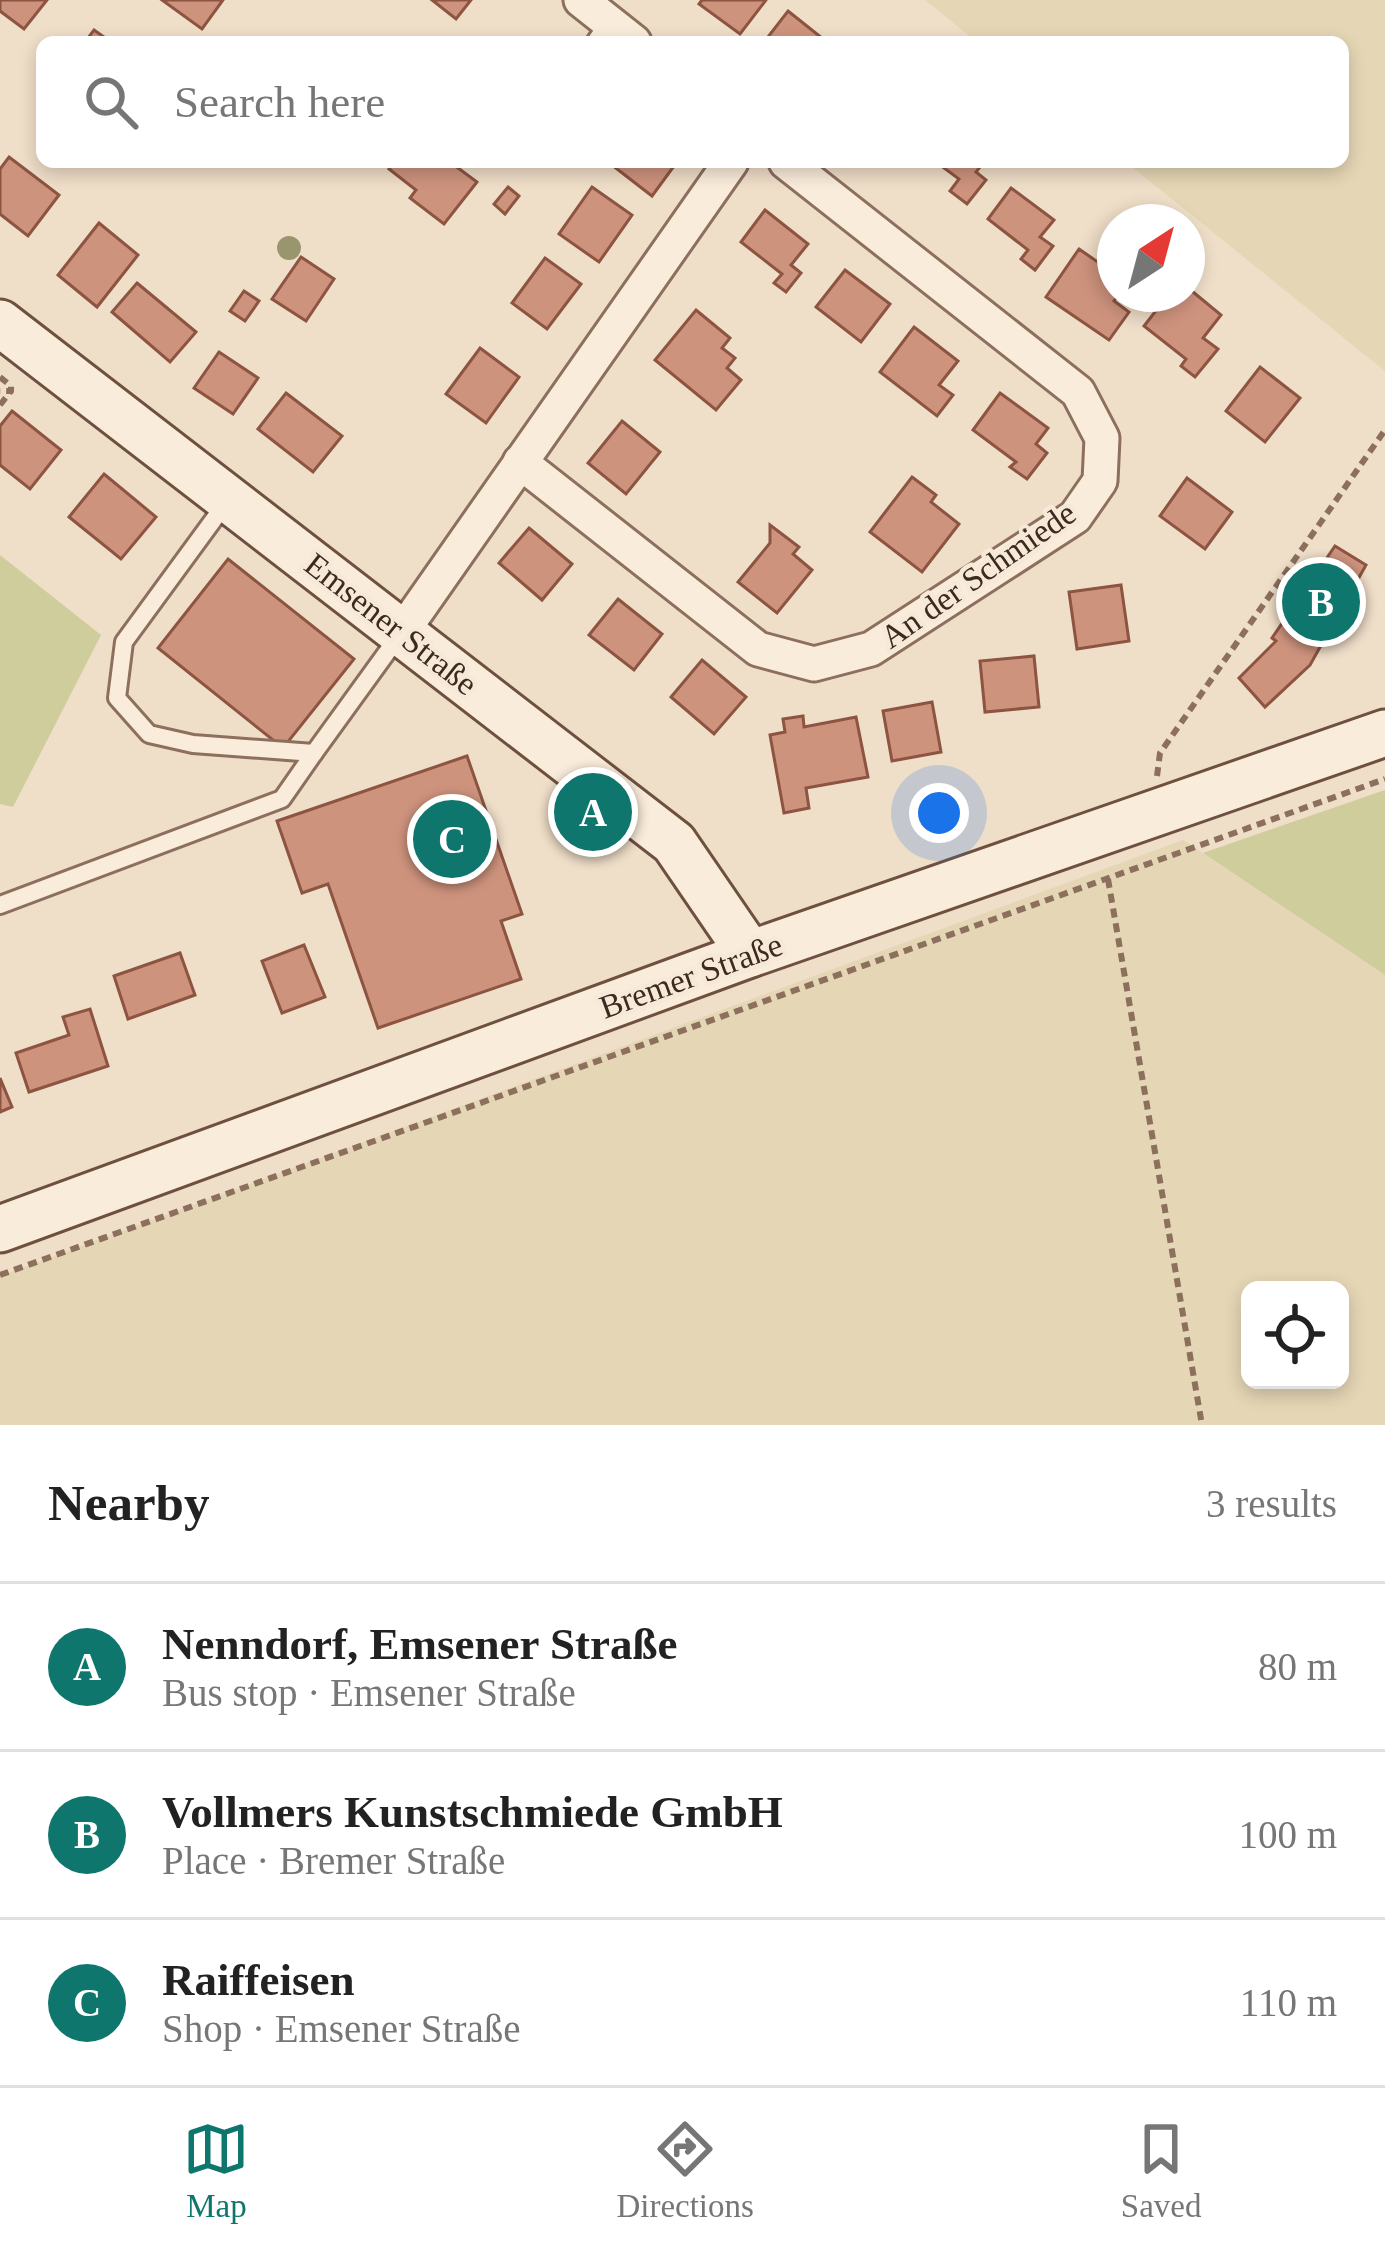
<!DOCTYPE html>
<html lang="en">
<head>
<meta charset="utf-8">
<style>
	body { margin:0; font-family:Georgia,serif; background:#f2f2f2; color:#222 }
	.controls { position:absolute; right:36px; bottom:36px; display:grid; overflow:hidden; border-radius:18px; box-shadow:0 6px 18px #0003 }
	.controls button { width:108px; height:108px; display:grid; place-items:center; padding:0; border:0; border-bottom:3px solid #e0e0e0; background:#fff; color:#222; font:60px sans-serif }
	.compass { position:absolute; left:1097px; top:204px; width:108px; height:108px; border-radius:50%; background:#fff; box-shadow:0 6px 18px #0003; rotate:36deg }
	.you { position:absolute; left:939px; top:813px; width:42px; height:42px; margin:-30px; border:9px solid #fff; border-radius:50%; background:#1a73e8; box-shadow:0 0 0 18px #1a73e833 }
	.badge { display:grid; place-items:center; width:78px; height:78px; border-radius:50%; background:#0f766e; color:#fff; font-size:39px; font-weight:700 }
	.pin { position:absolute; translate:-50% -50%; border:6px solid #fff; box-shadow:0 3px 12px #0006 }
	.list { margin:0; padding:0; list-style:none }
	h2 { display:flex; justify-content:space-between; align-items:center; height:156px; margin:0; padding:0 48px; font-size:51px }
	h2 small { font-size:39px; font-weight:400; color:#767676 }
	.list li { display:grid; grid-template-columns:78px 1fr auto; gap:36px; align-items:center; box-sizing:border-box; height:168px; padding:0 48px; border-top:3px solid #e0e0e0 }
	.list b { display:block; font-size:45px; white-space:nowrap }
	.list p { margin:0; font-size:39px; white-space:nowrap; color:#767676 }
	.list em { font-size:39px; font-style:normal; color:#767676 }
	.icon { flex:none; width:66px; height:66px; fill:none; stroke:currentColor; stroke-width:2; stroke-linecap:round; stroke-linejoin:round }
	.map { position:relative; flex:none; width:1385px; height:1425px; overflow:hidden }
	.search { position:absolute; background:#fff; box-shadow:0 6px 18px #0003; left:36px; right:36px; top:36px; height:132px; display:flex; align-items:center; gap:30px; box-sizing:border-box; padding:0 42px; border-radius:18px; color:#767676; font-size:45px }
	.sheet { height:660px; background:#fff }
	nav { display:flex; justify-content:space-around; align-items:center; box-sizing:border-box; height:168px; border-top:3px solid #e0e0e0; background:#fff; font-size:33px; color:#767676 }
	nav a { display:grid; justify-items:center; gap:6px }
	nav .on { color:#0f766e }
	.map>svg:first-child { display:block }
	.farmland { fill:#e5d6b5; fill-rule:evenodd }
	.green { fill:#cecd9b }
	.building { fill:#ce937d; stroke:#8c5441; stroke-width:3 }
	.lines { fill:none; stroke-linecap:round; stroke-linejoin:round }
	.lane-casing { stroke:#8c6f5c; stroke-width:22 }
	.street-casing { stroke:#8c6f5c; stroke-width:39 }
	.secondary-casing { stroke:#6e503f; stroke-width:51 }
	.path { stroke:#8c6f5c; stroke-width:6; stroke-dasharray:9 6; stroke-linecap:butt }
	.lane { stroke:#faecdb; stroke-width:16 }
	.street { stroke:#faecdb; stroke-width:33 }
	.secondary { stroke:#faecdb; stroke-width:45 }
	.tree { fill:#99956f }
	.labels { text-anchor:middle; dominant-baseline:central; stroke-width:9; stroke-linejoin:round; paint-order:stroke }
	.street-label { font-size:33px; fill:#3c2920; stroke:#f7e9d7 }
</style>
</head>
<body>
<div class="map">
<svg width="1385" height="1425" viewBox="0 0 1385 1425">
	<rect width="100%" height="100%" fill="#efdec8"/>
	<!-- farmland -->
	<g class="farmland">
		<path d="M925 0H1385V371L1126 162H1343V42H977Z"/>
		<path d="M1183 840 1385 975V1425H0V1276ZM1250 1290H1340V1380H1250Z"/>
	</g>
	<!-- green -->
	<g class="green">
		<path d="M0 555 101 635 13 807 0 804Z"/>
		<path d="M1385 790V975L1203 853Z"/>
	</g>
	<!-- building -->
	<g class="building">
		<path d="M0 0H47L24 29 0 11Z"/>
		<path d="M162 0H223L202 29Z"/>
		<path d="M432 0H471L456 19Z"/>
		<path d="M702 0H766L740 34 699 4Z"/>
		<path d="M788 11 827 42H764Z"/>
		<path d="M94 30 111 42H85Z"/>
		<path d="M9 157 59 195 28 236 0 214V169Z"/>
		<path d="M395 162H450L477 182 444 224 410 198 416 190 389 169Z"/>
		<path d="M608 162H677L652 196Z"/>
		<path d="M936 162H984L976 172 986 180 967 204 950 191 959 179Z"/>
		<path d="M508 187 519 196 505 214 494 204Z"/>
		<path d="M592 187 632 215 599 262 559 234Z"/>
		<path d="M1011 188 1054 220 1040 237 1053 246 1035 270 1021 259 1028 250 988 219Z"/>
		<path d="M765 210 808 244 791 265 801 273 786 292 774 283 782 274 741 242Z"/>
		<path d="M99 223 138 255 97 307 58 275Z"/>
		<path d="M1079 249 1115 274V294H1119L1114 301 1129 312 1109 340 1046 297Z"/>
		<path d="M301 257 334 279 306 321 272 299Z"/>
		<path d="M545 258 581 284 547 329 512 303Z"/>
		<path d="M845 270 890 304 861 342 816 307Z"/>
		<path d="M137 283 196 332 170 362 112 312Z"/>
		<path d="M1187 287 1221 315 1203 338 1218 349 1195 377 1181 366 1186 359 1144 326 1169 294H1187Z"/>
		<path d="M244 291 259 301 245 321 230 311Z"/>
		<path d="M696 310 730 338 722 348 735 358 727 368 741 380 716 410 655 360Z"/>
		<path d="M914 327 958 361 939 385 953 395 937 416 880 372Z"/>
		<path d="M480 348 519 377 486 423 446 394Z"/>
		<path d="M219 352 258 378 233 414 194 388Z"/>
		<path d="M1260 367 1300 398 1265 442 1226 411Z"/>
		<path d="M286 393 342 436 313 472 258 429Z"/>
		<path d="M1000 393 1048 428 1036 444 1047 453 1027 479 1010 467 1016 462 973 430Z"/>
		<path d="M12 411 61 450 30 489 0 465V426Z"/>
		<path d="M622 421 660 452 626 494 588 463Z"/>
		<path d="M104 474 156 517 121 559 69 517Z"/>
		<path d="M912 477 936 495 931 502 959 524 922 572 870 532Z"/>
		<path d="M1187 478 1232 512 1205 549 1160 516Z"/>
		<path d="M770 525 799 547 793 554 812 570 777 613 738 582 770 543Z"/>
		<path d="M529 528 572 564 542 600 499 563Z"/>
		<path d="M1335 546 1366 565 1310 665 1265 707 1239 678 1276 641 1272 638Z"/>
		<path d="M228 559 354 659 283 748 158 648Z"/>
		<path d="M1121 585 1129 641 1077 649 1069 592Z"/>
		<path d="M618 599 662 634 634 670 589 635Z"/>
		<path d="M1034 656 1039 707 985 712 980 661Z"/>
		<path d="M702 660 746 697 714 734 671 697Z"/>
		<path d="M932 702 941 752 892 761 883 711Z"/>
		<path d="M803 716 804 727 856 717 868 777 806 788 809 808 784 813 770 735 785 732 783 719Z"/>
		<path d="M467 756 522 914 501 921 521 979 378 1028 328 884 302 893 277 821Z"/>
		<path d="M304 945 325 997 282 1013 262 961Z"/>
		<path d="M180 953 195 995 128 1019 114 976Z"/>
		<path d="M90 1009 108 1066 29 1092 16 1053 69 1035 63 1017Z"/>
		<path d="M0 1078 12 1107 0 1112Z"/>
	</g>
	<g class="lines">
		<!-- lane casing -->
		<g class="lane-casing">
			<g id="lane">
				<path d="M595 42 609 22"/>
				<path d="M228 500 124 642 117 698 149 734 193 744 314 753 398 637"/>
				<path d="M0 905 282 799 314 753"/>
			</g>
		</g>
		<!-- street casing -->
		<g class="street-casing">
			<g id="street">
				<path d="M581 0 634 42"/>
				<path d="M520 462 758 649 814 664 871 649 1075 517 1100 481 1102 438 1078 392 786 162"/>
				<path d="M402 632 731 162"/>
			</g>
		</g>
		<!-- secondary casing -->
		<g class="secondary-casing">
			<g id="secondary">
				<path d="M0 323 674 843 750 954"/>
				<path d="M0 1229 750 954 1385 733"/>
			</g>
		</g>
		<!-- path -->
		<g class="path">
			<path d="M0 377 11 386V391H0"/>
			<path d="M0 405 11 391"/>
			<path d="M1157 776 1160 753 1385 430"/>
			<path d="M1108 879 1202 1425"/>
			<path d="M0 1275 1385 779"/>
		</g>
		<!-- lane -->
		<use href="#lane" class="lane"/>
		<!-- street -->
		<use href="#street" class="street"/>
		<!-- secondary -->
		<use href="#secondary" class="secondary"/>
	</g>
	<!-- trees -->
	<circle class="tree" cx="289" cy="248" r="12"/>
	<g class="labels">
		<!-- street labels -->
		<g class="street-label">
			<text transform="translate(978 575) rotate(-35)">An der Schmiede</text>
			<text transform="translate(391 624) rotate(38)">Emsener Straße</text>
			<text transform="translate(691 976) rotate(-20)">Bremer Straße</text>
		</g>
	</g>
</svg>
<div class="controls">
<button><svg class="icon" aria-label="locate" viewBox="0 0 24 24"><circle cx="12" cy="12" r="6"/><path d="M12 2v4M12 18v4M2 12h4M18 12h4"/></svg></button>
</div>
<svg class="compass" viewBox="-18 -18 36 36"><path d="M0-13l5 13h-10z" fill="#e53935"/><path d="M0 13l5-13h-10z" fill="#767676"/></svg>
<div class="you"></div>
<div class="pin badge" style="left:593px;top:812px">A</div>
<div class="pin badge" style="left:1321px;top:602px">B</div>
<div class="pin badge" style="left:452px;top:839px">C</div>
<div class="search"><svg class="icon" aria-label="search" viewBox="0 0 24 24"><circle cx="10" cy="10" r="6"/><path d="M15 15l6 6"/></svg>Search here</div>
</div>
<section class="sheet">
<h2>Nearby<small>3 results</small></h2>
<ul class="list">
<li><span class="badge">A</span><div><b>Nenndorf, Emsener Straße</b><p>Bus stop · Emsener Straße</p></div><em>80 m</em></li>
<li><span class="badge">B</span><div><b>Vollmers Kunstschmiede GmbH</b><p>Place · Bremer Straße</p></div><em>100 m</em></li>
<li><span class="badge">C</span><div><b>Raiffeisen</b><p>Shop · Emsener Straße</p></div><em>110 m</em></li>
</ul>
</section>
<nav>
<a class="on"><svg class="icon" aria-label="map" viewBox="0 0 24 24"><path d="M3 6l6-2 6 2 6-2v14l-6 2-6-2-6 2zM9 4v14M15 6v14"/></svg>Map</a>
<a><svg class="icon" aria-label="directions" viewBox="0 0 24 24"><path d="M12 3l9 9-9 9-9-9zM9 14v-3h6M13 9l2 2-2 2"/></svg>Directions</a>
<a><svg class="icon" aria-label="saved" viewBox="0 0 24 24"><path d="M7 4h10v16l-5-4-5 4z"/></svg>Saved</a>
</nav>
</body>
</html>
